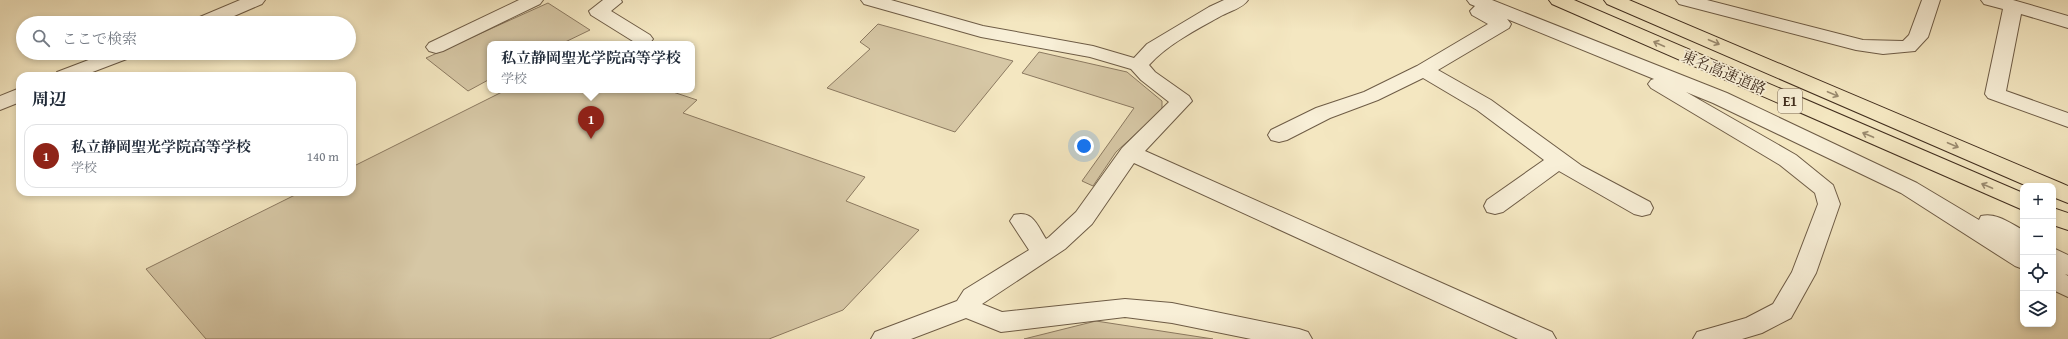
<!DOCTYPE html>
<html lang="ja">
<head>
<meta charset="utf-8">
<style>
	body { margin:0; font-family:"Gentium Book Plus","Noto Serif JP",serif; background:#f6f6f7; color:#1f2937 }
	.controls { position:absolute; right:12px; bottom:12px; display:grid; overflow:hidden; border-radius:8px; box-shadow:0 2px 6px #0003 }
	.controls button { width:36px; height:36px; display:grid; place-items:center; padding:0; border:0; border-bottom:1px solid #e0e1e3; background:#fff; color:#1f2937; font:20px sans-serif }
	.you { position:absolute; left:1084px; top:146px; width:14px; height:14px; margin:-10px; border:3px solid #fff; border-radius:50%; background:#1a73e8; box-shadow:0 0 0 6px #1a73e833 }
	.badge { display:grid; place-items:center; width:26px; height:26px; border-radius:50%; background:#8f2418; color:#fff; font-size:13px; font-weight:700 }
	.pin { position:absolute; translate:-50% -33px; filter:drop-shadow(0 1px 2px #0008) }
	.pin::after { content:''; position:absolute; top:21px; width:14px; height:12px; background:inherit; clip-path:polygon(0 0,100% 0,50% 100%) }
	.popup { position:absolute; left:487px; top:41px; width:208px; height:52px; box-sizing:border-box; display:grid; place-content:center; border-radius:8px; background:#fff; filter:drop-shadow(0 1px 3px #0005); font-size:13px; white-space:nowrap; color:#747a83 }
	.popup b { font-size:15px; color:#1f2937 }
	.popup::after { content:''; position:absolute; left:50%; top:100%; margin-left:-8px; border:8px solid transparent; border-top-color:#fff }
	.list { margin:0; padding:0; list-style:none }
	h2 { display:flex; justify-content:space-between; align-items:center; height:52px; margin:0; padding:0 16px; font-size:17px }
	h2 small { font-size:13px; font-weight:400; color:#747a83 }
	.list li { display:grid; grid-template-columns:26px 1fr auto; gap:12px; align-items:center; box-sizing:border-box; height:64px; margin:0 8px 8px; padding:0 8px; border:1px solid #e0e1e3; border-radius:12px }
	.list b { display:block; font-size:15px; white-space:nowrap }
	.list p { margin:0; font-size:13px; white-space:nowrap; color:#747a83 }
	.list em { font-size:13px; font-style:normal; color:#747a83 }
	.icon { flex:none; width:22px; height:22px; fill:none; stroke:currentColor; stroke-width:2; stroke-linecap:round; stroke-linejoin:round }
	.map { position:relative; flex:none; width:2068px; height:339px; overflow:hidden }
	.search { position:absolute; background:#fff; box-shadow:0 2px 6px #0003; left:16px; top:16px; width:340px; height:44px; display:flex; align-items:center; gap:10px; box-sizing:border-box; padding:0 14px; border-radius:22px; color:#747a83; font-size:15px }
	.panel { position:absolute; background:#fff; box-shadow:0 2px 6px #0003; left:16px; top:72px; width:340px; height:124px; border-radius:12px }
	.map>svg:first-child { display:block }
	.green { fill:#d6c7a5; stroke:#8c7a61 }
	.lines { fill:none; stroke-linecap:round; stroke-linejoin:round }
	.minor-casing { stroke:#6e5c46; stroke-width:2 }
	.motorway-casing { stroke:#412d1d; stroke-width:2 }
	.minor { fill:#f8efd7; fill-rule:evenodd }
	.motorway { fill:#f4e7c1; fill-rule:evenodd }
	.oneway { stroke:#9a8a6f }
	.labels { text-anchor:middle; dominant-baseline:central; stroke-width:3.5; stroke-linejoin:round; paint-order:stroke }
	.shield { fill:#f8efd7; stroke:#786755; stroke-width:1 }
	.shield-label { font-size:14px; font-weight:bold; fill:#412d1d }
	.street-label { font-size:15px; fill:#412d1d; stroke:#f8efd7 }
</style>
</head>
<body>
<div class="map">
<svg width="2068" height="339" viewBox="0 0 2068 339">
	<rect width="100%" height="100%" fill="#f4e7c1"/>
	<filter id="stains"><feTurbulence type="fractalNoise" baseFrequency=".005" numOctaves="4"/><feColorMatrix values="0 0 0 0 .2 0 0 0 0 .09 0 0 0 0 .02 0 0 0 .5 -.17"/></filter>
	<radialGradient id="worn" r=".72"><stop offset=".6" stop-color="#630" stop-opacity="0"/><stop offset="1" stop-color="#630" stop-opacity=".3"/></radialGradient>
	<!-- green -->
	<g class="green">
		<path d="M548 3 590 30 561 44H490V79L468 91 426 58Z"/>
		<path d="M878 24 1013 61 955 132 827 88 870 49 860 42Z"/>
		<path d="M1039 52 1127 72 1162 101V110L1116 152 1093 186 1082 181 1134 108 1022 73Z"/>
		<path d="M506 90H667L697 100 683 113 865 177 846 201 919 230 843 310 769 339H206L146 269 301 192H352V167Z"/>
		<path d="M1096 321 1213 339H1024Z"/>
	</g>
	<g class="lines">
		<!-- minor casing -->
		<g class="minor-casing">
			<g id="minor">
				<path d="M240 0H265L262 4 218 23H193L195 19Z"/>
				<path d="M519 0H543L540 4 443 51 436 53 429 51 426 47 429 43Z"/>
				<path d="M603 0H621L622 2 611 11 650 35 653 39 650 43H636L591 15 589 11Z"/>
				<path d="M861 0H891L983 26 1093 46 1134 58 1147 44 1209 7 1224 0H1248C1243 8 1230 11 1221 16 1196 30 1168 44 1149 65L1155 72 1189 96 1192 101 1145 151 1552 332 1556 339H1518L1134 163 1092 224 1065 249 982 304 1002 312 1125 299 1172 303 1299 329 1308 332 1312 339H1251L1172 323 1125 317 1001 332 966 318 911 339H871L875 332 957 301 964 290 1029 250 1010 221 1014 215C1033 210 1037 225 1046 239L1049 237 1076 212 1122 148 1169 102 1141 80 1131 69 1090 57 981 37 864 4Z"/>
				<path d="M1467 0H1492L1727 93 1917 183 1979 220 1981 216C1996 212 2010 223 2023 230V269L2015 266 1901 193 1713 103 1686 92 1796 155 1833 185 1840 204 1816 273 1791 318 1762 333 1742 339H1693L1697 332 1746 318 1773 304 1792 272 1818 204 1815 193 1780 165 1651 88 1648 84 1651 80 1654 79 1507 19 1511 24 1509 28 1438 70 1491 100 1582 166 1650 202 1653 208 1650 214 1642 216 1634 214 1559 171 1503 212 1495 214 1487 212 1484 206 1487 200 1544 160 1477 110 1423 78 1378 100 1330 118 1287 140 1279 142 1271 140 1268 135 1271 130 1316 108 1364 92 1417 66 1488 24 1472 15 1470 11 1475 6 1470 4Z"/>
				<path d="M1676 0H1707L1863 40 1903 41 1909 35 1922 0H1940L1928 37 1915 51 1883 54 1856 50 1679 4Z"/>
				<path d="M1981 0H2013L2068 16V28L2021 14 2006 91 2068 113V127L1988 98 1985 94 2003 9 1984 4Z"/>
				<path d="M107 53H135L132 57 82 76H54L57 72Z"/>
				<path d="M20 88V102L0 110V96Z"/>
				<path d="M2053 248 2068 255V275L2065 274 2068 276V297L2053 290V269L2055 270 2053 268Z"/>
			</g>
		</g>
		<!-- motorway casing -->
		<g class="motorway-casing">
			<g id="motorway">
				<path d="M1549 0H1574L2023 193V210L1552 4Z"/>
				<path d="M1604 0H1629L2061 183 2068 186V203L2053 197V186H2027L1607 4Z"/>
				<path d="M2053 208 2068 213V230L2053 225Z"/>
			</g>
		</g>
		<!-- minor -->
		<use href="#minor" class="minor"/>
		<!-- motorway -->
		<use href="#motorway" class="motorway"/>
	</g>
	<!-- one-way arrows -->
	<defs><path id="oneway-shaft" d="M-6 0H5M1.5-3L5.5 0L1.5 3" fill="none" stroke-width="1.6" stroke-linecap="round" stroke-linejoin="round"/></defs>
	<g class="oneway">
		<use href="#oneway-shaft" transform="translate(1714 42) rotate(23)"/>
		<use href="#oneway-shaft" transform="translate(1659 44) rotate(-156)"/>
		<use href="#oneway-shaft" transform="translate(1833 94) rotate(23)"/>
		<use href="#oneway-shaft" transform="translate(1868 135) rotate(-157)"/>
		<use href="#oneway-shaft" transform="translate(1953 145) rotate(23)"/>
		<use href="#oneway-shaft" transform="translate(1987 186) rotate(-157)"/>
	</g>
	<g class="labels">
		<!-- shield labels -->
		<rect class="shield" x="1778" y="89" width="24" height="24" rx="3"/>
		<g class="shield-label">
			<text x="1790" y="101">E1</text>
		</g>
		<!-- street labels -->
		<g class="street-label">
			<text transform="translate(1724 72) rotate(23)">東名高速道路</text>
		</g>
	</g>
	<rect width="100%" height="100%" filter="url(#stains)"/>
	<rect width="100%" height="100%" fill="url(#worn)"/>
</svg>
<div class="controls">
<button>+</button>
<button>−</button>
<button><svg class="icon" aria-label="locate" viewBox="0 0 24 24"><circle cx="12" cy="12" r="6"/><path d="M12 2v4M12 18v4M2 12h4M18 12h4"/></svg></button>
<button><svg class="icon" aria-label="layers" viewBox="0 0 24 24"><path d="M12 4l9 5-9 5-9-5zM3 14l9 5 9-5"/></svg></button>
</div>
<div class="you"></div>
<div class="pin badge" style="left:591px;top:139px">1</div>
<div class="popup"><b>私立静岡聖光学院高等学校</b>学校</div>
<div class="search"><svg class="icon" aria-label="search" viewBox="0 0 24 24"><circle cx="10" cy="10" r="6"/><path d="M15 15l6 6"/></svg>ここで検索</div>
<section class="panel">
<h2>周辺<small></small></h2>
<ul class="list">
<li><span class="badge">1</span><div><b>私立静岡聖光学院高等学校</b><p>学校</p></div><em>140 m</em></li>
</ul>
</section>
</div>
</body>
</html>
